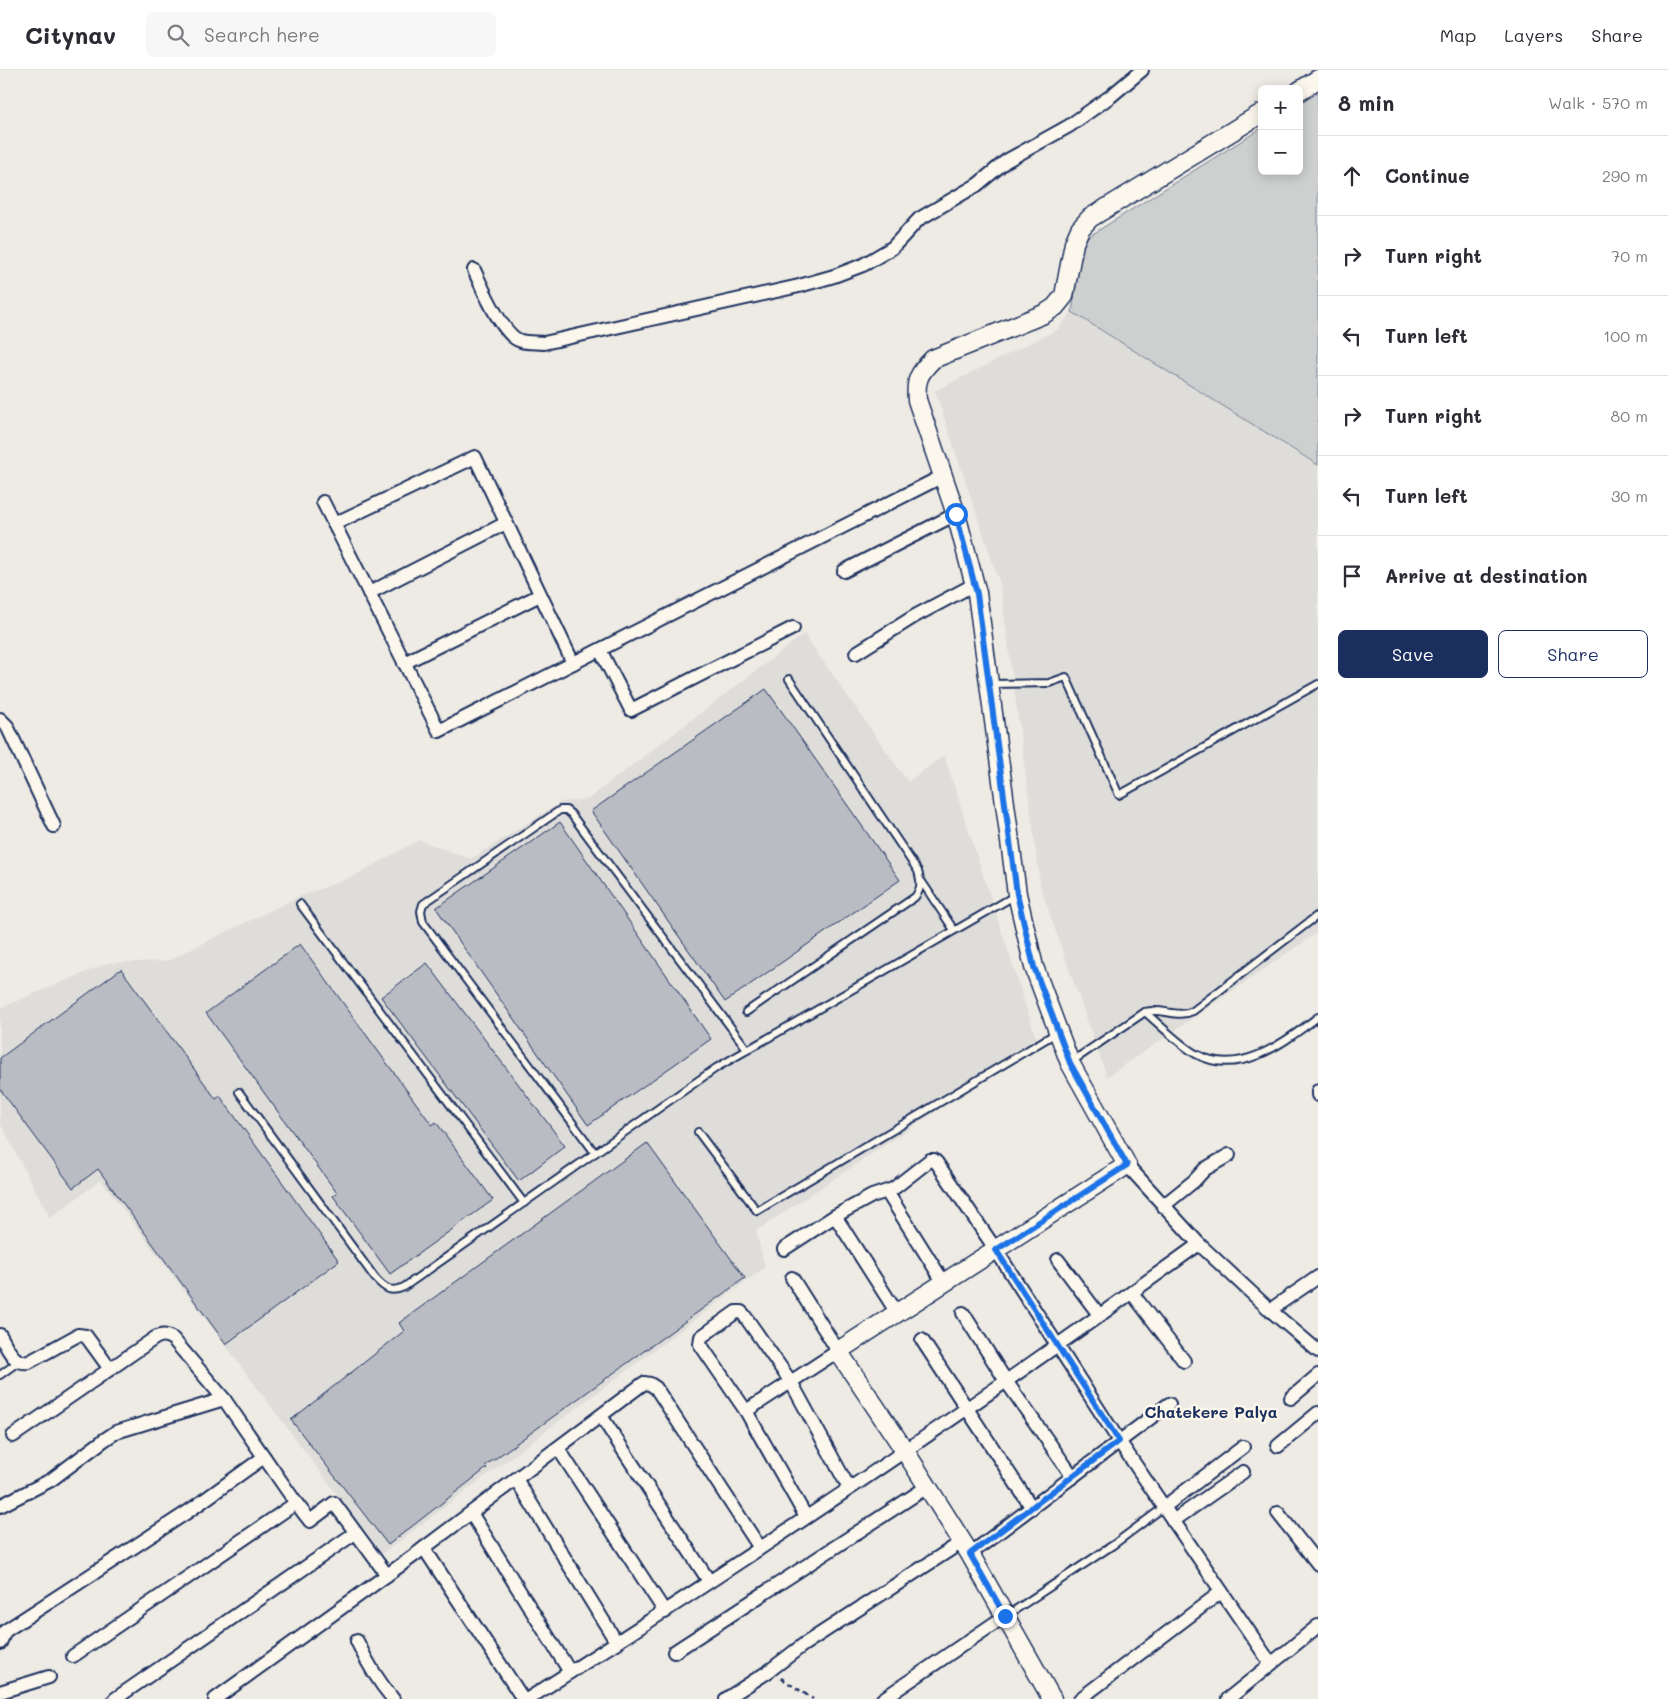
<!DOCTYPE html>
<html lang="en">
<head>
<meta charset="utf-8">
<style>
	body { margin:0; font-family:Mali,sans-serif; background:#f7f7f7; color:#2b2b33 }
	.controls { position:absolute; right:15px; top:15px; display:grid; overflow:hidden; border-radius:8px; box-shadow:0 2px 12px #0003 }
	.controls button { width:45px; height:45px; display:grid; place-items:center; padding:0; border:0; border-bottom:1px solid #e1e1e2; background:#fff; color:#2b2b33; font:25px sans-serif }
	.stop { position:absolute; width:15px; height:15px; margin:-11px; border:4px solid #1a73e8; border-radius:50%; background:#fff }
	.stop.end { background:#1a73e8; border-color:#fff; box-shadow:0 1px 5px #0008 }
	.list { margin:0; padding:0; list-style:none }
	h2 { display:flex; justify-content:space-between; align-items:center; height:65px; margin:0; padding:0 20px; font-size:21px }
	h2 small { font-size:16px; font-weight:400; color:#7c7c81 }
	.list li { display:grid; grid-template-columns:32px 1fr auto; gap:15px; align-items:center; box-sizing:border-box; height:80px; padding:0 20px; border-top:1px solid #e1e1e2 }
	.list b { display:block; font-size:19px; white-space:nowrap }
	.list em { font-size:16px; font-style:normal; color:#7c7c81 }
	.actions { display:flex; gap:10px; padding:15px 20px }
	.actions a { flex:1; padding:11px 0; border:1px solid #1b2f5e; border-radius:8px; text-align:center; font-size:18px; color:#1b2f5e }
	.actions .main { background:#1b2f5e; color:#fff }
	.icon { flex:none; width:28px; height:28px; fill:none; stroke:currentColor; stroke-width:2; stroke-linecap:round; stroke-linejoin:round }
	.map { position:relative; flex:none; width:1318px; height:1629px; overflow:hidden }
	header { display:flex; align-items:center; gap:30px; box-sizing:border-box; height:70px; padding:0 25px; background:#fff; border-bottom:1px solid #e1e1e2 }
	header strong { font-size:24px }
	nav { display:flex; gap:28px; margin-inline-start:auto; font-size:18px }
	.search { width:350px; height:45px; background:#f7f7f7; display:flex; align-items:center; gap:12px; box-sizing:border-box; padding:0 18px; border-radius:8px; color:#7c7c81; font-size:19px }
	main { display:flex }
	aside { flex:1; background:#fff }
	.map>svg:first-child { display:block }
	.built { fill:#deddda }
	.green { fill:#cecfcf; stroke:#747f96 }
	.building { fill:#b9bcc3; stroke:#1b2f5e }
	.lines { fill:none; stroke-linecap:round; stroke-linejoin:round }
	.lane-casing { stroke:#1b2f5e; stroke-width:10 }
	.street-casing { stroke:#1b2f5e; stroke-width:16 }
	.secondary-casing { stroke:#1b2f5e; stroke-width:21 }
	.path { stroke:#1b2f5e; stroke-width:2.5; stroke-dasharray:5 4; stroke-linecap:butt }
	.lane { stroke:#fbf7ec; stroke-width:6 }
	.street { stroke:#fbf7ec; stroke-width:12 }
	.secondary { stroke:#fbf7ec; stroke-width:18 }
	.route { stroke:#1a73e8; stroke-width:6 }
	.labels { text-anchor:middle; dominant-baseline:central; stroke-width:5; stroke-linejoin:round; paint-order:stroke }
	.quarter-label { font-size:16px; font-weight:bold; fill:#1b2f5e; stroke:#fbf7ec }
</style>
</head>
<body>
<header>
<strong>Citynav</strong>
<div class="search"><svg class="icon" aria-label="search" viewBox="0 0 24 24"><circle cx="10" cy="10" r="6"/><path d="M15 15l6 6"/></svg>Search here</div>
<nav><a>Map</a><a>Layers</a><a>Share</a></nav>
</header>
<main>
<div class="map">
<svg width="1318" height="1629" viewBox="0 0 1318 1629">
	<rect width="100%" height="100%" fill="#eeebe4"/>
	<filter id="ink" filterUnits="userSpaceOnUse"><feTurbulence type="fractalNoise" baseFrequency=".02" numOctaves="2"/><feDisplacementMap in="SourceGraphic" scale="10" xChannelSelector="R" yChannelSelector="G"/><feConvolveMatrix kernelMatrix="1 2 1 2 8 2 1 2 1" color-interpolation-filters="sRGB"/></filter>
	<g filter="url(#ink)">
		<!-- built -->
		<g class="built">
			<path d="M1072 242 1318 395V862L1107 1007 1041 819 1000 514 935 321 1058 259Z"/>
			<path d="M804 564 908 712 944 685 1038 973 756 1161 765 1197 382 1484 101 1110 50 1148 0 1053V938L108 893 167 891 296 828 352 807 419 770 471 789 561 732 588 729Z"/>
		</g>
		<!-- green -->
		<path class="green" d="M1318 23V395L1072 242 1083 170 1262 58V101H1299V34Z"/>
		<!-- building -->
		<g class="building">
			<path d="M766 619 900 810 725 932 591 741Z"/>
			<path d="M560 752 711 969 588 1055 436 838Z"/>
			<path d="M300 874 432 1055 436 1052 493 1130 390 1204 333 1126 337 1123 206 943Z"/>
			<path d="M427 893 565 1076 519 1111 381 927Z"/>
			<path d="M121 899 216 1029 220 1026 339 1191 226 1274 98 1099 73 1118 0 1019V988Z"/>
			<path d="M647 1073 745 1208 485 1396 487 1398 388 1475 291 1350 404 1261 399 1253Z"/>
		</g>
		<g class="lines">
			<!-- lane casing -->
			<g class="lane-casing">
				<g id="lane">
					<path d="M990 614 1049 613 1066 607 1119 725 1318 614"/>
					<path d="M922 812 954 860"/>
					<path d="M300 834 524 1133"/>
					<path d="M746 942 915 827C922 818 921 812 918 801L789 609"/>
					<path d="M1145 942C1159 954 1181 976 1196 984 1240 1008 1284 972 1318 947"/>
					<path d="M1071 992 1145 942C1163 937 1176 949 1193 941L1318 845"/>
					<path d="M239 1022 375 1208C385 1219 391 1223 404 1217L716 998 1016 825"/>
					<path d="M698 1062 757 1141 1058 962"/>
					<path d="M595 1083 423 852 421 841 423 834 560 740H566L571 744 747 979"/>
					<path d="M0 1305 18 1292"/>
					<path d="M1006 1546 1113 1475 1164 1437"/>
				</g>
			</g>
			<!-- street casing -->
			<g class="street-casing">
				<g id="street">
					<path d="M474 200C482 217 503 267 521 271 528 273 537 272 544 273L799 216 834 206 863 195 892 178 919 149 977 115 1006 91 1069 56 1111 26 1142 0"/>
					<path d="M323 432 439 661 943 406"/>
					<path d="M334 454 475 387 573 593"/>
					<path d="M844 501 956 444"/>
					<path d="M369 523 506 453"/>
					<path d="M600 580 631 640 793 558"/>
					<path d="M856 583 915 546 975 514"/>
					<path d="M404 593 540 525"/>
					<path d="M0 649 7 656 54 756"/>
					<path d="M1318 1021V1025"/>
					<path d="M1127 1095 1199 1174 1270 1240 1318 1281"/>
					<path d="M887 1122 944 1213"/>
					<path d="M1163 1136 1194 1111 1205 1099 1229 1085"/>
					<path d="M835 1146 897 1243"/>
					<path d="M784 1179 835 1146 872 1126 893 1119 930 1090H934L937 1093 996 1180 1119 1371 1271 1594"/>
					<path d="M1058 1190 1100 1246"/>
					<path d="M1132 1223 1184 1291"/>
					<path d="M1270 1240 1318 1207"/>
					<path d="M963 1243 1006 1311 1073 1407"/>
					<path d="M0 1265C7 1277 13 1295 29 1292L78 1265 86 1266 110 1299"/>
					<path d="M922 1270 1032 1438"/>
					<path d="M1291 1328 1318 1305"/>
					<path d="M746 1341 838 1281 792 1208"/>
					<path d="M601 1346 709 1511"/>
					<path d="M13 1366 155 1268C162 1264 166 1265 173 1269L224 1329 296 1433 73 1586"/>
					<path d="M1278 1376 1318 1343"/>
					<path d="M558 1378 665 1542"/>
					<path d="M516 1409 617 1573"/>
					<path d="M296 1433 310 1451 334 1433 387 1505"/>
					<path d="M0 1436 51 1410 104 1370 116 1362 224 1329"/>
					<path d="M1164 1437 1243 1377"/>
					<path d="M471 1443 570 1602"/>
					<path d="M1278 1443 1318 1494"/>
					<path d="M806 1447 746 1341 700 1274 701 1267 736 1242H741L744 1245 791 1312 849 1418"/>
					<path d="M1173 1451 1243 1402"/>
					<path d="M424 1478 523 1629"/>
					<path d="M970 1484 1169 1334"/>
					<path d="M357 1571C367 1593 378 1611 393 1629"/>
					<path d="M0 1573 5 1561 189 1441 264 1387"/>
					<path d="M674 1582 927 1417"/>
					<path d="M0 1622 49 1607"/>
					<path d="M115 1629 355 1463"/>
					<path d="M215 1629 412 1487 644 1313 650 1314 656 1318 760 1478"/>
					<path d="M528 1629C756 1484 980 1333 1199 1174"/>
					<path d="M726 1629 769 1601 803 1575 962 1472"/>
					<path d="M883 1629 1005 1546"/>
					<path d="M1080 1629 1221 1522"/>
					<path d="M1228 1629 1318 1556"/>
				</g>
			</g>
			<!-- secondary casing -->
			<g class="secondary-casing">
				<g id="secondary">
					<path d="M1299 21 1318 9"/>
					<path d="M1052 1629 970 1484 905 1381 838 1281 1127 1095 1070 993 1034 897 1017 824 977 523 956 444 917 330C915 310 919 303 933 289L1044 244 1055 237 1064 226 1074 173 1080 159 1090 148 1262 43"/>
				</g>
			</g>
			<!-- path -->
			<path class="path" d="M781 1608 813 1629"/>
			<!-- lane -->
			<use href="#lane" class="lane"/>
			<!-- street -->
			<use href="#street" class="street"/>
			<!-- secondary -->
			<use href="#secondary" class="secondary"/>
		</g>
	</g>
	<g class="lines" filter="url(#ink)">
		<!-- route -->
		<path class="route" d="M956 444 977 524 1017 824 1034 897 1070 993 1127 1095 996 1180 1119 1371 970 1484 1005 1546"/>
	</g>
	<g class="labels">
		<!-- quarter labels -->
		<g class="quarter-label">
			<text x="1211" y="1341">Chatekere Palya</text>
		</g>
	</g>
</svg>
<div class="controls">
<button>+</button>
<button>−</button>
</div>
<div class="stop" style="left:956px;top:444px"></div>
<div class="stop end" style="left:1005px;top:1546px"></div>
</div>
<aside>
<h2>8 min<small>Walk · 570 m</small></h2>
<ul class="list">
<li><svg class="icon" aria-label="ahead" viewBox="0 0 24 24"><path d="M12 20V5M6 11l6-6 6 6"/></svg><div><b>Continue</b></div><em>290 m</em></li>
<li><svg class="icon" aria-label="right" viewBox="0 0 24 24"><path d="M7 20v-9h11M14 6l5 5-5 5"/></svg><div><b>Turn right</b></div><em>70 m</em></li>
<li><svg class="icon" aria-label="left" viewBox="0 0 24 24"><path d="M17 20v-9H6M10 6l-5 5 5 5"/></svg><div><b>Turn left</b></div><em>100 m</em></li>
<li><svg class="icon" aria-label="right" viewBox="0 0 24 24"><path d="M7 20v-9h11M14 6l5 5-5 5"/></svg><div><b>Turn right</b></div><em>80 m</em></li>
<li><svg class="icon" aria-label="left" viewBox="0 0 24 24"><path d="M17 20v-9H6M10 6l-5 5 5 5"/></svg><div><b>Turn left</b></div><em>30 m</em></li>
<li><svg class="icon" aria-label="arrive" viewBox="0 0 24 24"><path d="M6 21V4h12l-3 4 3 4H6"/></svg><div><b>Arrive at destination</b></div></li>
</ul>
<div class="actions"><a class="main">Save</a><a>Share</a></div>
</aside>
</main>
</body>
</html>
